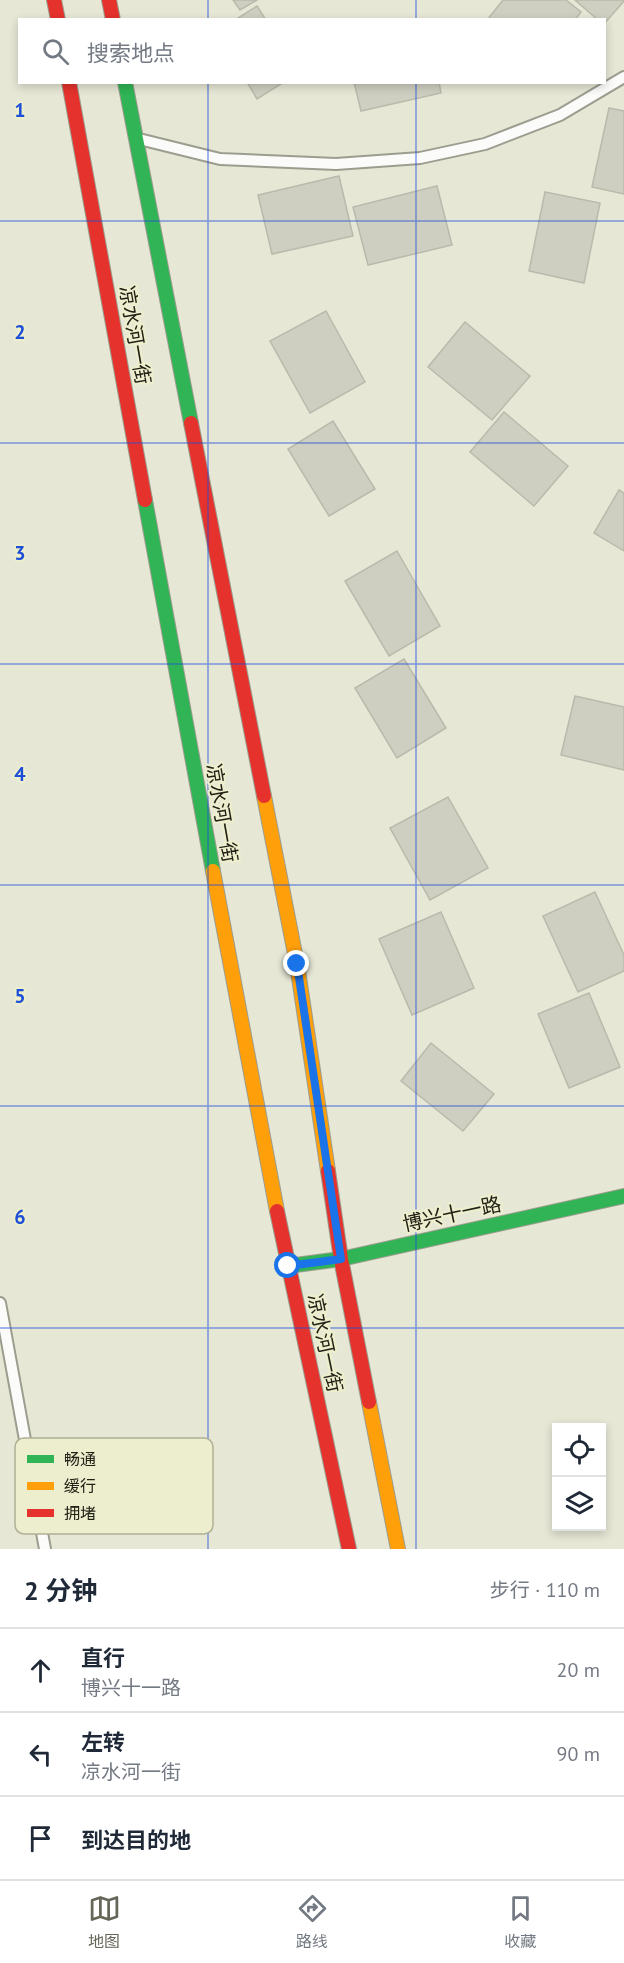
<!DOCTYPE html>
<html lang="zh">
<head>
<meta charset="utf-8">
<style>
	body { margin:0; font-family:"PT Sans","Noto Sans SC",sans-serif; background:#f6f6f7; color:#1f2937 }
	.controls { position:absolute; right:18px; bottom:18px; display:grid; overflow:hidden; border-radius:0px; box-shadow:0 3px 9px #0003 }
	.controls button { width:54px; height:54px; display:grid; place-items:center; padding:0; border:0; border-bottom:2px solid #e0e1e3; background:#fff; color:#1f2937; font:30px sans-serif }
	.stop { position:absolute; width:18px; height:18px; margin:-14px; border:4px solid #1a73e8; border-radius:50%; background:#fff }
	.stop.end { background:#1a73e8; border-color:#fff; box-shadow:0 2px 6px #0008 }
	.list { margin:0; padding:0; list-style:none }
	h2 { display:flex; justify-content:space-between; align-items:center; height:78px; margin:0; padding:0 24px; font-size:26px }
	h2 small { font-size:20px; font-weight:400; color:#747a83 }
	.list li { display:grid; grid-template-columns:39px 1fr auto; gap:18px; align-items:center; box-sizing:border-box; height:84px; padding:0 24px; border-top:2px solid #e0e1e3 }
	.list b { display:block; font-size:22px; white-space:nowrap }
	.list p { margin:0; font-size:20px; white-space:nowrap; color:#747a83 }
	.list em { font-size:20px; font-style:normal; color:#747a83 }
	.icon { flex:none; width:33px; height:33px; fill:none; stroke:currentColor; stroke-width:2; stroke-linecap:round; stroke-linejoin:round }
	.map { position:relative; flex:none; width:624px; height:1549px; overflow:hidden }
	.search { position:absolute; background:#fff; box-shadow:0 3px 9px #0003; left:18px; right:18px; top:18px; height:66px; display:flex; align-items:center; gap:15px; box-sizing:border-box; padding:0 21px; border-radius:0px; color:#747a83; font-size:22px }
	.sheet { height:330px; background:#fff }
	nav { display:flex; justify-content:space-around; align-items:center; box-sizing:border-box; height:84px; border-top:2px solid #e0e1e3; background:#fff; font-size:16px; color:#747a83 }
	nav a { display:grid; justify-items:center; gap:3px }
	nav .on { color:#666659 }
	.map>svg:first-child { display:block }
	.building { fill:#cfcfc1; stroke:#babaac; stroke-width:1.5 }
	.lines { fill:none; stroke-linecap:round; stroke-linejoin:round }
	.lane-casing { stroke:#9c9d8f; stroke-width:14 }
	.fast-casing { stroke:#9c9d8f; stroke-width:16 }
	.slow-casing { stroke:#9c9d8f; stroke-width:16 }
	.jam-casing { stroke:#9c9d8f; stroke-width:16 }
	.lane { stroke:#fbfbf9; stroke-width:10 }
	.fast { stroke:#30b455; stroke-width:14 }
	.slow { stroke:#ff9f0a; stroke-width:14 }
	.jam { stroke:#e5322d; stroke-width:14 }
	.route { stroke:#1a73e8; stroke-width:8 }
	.grid { fill:none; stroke:#1d4ed8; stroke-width:1.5; stroke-opacity:0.55 }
	.labels { text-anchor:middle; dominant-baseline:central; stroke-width:4.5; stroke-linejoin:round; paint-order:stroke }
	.street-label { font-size:20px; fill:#212116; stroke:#edeece }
	.key { fill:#edeece; stroke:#b0b097; stroke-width:1.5 }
	.key-label { font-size:16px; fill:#212116 }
	.grid-label { font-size:20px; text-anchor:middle; font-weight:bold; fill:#1d4ed8; stroke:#edeece; stroke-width:4.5; stroke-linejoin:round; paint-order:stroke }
</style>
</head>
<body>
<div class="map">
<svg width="624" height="1549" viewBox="0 0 624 1549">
	<rect width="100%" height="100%" fill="#e6e7d5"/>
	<!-- building -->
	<g class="building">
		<path d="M233 0H257L240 10Z"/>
		<path d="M503 0H566L581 12 575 20H487Z"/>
		<path d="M575 0H624V1L604 24V20H598Z"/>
		<path d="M257 6 266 20H235Z"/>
		<path d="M247 82H284L257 99Z"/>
		<path d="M354 82H439L441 93 361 111Z"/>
		<path d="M609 108 624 111V194L592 187Z"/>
		<path d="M339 176 353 236 272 254 258 195Z"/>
		<path d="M437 186 452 245 368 265 353 207Z"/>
		<path d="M545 192 600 203 584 283 529 271Z"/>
		<path d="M326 311 365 382 310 413 270 341Z"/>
		<path d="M465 322 530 376 492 420 428 367Z"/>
		<path d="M504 412 568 466 534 506 470 452Z"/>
		<path d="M333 421 375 489 329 516 288 449Z"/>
		<path d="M619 490 624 493V551L594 533Z"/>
		<path d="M397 551 440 626 389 656 345 581Z"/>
		<path d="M404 659 446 728 397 758 355 688Z"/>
		<path d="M575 696 624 707V770L561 755Z"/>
		<path d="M448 797 488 868 430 900 390 828Z"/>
		<path d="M595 892 624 955V971L578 992 543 916Z"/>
		<path d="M441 912 474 988 412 1015 379 939Z"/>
		<path d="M589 993 620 1067 569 1088 538 1014Z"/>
		<path d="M431 1043 494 1094 463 1131 401 1081Z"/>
	</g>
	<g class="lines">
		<!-- lane casing -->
		<g class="lane-casing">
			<g id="lane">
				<path d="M139 139 220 159 336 164 420 158 485 144 560 115 624 77"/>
				<path d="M0 1303 45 1549"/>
			</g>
		</g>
		<!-- fast casing -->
		<g class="fast-casing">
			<g id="fast">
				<path d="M125 82 191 423"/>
				<path d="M145 500 213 871"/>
				<path d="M288 1266 341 1259 624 1196"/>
			</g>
		</g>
		<!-- slow casing -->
		<g class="slow-casing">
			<g id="slow">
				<path d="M264 796 297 964 328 1171"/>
				<path d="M213 871 277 1211"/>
				<path d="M369 1402 398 1549"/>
			</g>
		</g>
		<!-- jam casing -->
		<g class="jam-casing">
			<g id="jam">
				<path d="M54 0 58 20"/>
				<path d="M109 0 113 20"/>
				<path d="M69 82 145 500"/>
				<path d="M191 423 264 796"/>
				<path d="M328 1171 341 1259 369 1402"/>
				<path d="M277 1211 349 1549"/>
			</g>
		</g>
		<!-- lane -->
		<use href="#lane" class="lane"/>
		<!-- fast -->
		<use href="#fast" class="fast"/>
		<!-- slow -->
		<use href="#slow" class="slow"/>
		<!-- jam -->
		<use href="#jam" class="jam"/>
	</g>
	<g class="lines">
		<!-- route -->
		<path class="route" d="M288 1266 341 1259 297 964"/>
	</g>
	<!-- grid -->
	<path class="grid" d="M208 0V20M416 0V20M208 82V1549M416 82V1549M0 221H624M0 443H624M0 664H624M0 885H624M0 1106H624M0 1328H624"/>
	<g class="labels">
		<!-- street labels -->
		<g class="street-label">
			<text transform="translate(135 335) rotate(80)">凉水河一街</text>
			<text transform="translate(222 813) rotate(80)">凉水河一街</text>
			<text transform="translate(452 1214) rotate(-12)">博兴十一路</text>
			<text transform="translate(325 1343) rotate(78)">凉水河一街</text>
		</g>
	</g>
	<!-- legend -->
	<rect x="15" y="1438" width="198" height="96" rx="9" class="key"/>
	<rect x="27" y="1455" width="27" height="8" fill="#30b455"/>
	<rect x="27" y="1482" width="27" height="8" fill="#ff9f0a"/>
	<rect x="27" y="1509" width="27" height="8" fill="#e5322d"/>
	<g class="key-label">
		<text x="64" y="1465">畅通</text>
		<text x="64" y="1492">缓行</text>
		<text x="64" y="1519">拥堵</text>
	</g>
	<g class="grid-label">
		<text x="20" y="117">1</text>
		<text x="20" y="339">2</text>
		<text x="20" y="560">3</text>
		<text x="20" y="781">4</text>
		<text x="20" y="1003">5</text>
		<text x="20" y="1224">6</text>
	</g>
</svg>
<div class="controls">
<button><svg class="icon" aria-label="locate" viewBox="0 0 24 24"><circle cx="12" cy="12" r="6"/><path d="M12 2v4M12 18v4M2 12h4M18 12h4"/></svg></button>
<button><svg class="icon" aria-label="layers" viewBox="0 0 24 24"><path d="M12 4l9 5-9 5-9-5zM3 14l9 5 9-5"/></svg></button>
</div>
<div class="stop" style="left:288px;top:1266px"></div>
<div class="stop end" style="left:297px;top:964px"></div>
<div class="search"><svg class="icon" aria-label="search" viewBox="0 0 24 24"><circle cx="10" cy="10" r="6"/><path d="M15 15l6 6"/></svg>搜索地点</div>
</div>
<section class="sheet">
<h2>2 分钟<small>步行 · 110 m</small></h2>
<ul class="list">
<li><svg class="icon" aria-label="ahead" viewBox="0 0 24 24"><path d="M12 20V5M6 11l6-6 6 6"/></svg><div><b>直行</b><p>博兴十一路</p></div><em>20 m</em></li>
<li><svg class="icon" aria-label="left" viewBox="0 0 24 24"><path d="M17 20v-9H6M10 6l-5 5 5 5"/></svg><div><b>左转</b><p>凉水河一街</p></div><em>90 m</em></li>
<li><svg class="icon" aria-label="arrive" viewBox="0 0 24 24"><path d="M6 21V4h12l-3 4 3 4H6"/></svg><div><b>到达目的地</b></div></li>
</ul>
</section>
<nav>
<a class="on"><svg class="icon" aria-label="map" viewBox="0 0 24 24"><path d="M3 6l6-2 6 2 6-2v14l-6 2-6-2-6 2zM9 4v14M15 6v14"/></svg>地图</a>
<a><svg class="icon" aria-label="directions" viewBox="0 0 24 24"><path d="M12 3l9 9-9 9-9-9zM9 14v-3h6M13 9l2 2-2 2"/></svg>路线</a>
<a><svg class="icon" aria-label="saved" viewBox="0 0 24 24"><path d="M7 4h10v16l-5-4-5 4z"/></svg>收藏</a>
</nav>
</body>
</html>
